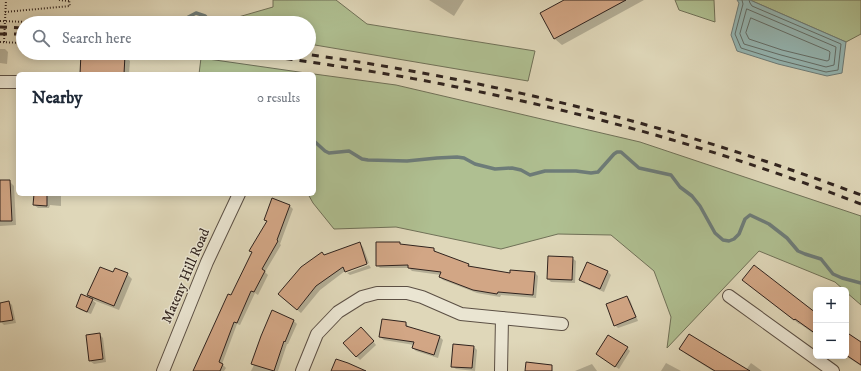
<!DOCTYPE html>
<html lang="en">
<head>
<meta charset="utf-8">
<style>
	body { margin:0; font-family:"IM FELL DW Pica",serif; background:#f2f2f3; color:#1f2937 }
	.controls { position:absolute; right:12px; bottom:12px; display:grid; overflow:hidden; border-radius:6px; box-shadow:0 2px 10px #0003 }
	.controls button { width:36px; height:36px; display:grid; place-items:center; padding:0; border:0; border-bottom:1px solid #e0e1e3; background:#fff; color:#1f2937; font:20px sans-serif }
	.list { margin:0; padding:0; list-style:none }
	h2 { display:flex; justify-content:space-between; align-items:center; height:52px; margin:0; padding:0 16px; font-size:17px }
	h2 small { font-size:13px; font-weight:400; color:#747a83 }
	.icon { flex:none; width:22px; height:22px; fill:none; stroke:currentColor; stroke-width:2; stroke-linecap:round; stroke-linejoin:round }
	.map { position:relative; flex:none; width:861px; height:371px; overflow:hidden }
	.search { position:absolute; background:#fff; box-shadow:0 2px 10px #0003; left:16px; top:16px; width:300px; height:44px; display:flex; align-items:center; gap:10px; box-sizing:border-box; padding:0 14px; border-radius:22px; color:#747a83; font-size:15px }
	.panel { position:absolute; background:#fff; box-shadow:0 2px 10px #0003; left:16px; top:72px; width:300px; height:124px; border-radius:6px }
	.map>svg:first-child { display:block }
	.green { fill:#afbf91; stroke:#707158 }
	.water { fill:#95b8b6; stroke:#6d7c79 }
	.shadow { fill:#0003 }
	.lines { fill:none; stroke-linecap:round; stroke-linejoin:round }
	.shore { stroke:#626e6a; stroke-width:1 }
	.stream { stroke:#6d7c79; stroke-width:3.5 }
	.building { fill:#d2a685; stroke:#30231e }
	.minor-casing { stroke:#5c5045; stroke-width:14 }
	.path { stroke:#30231e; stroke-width:2; stroke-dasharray:1 2; stroke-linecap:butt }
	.minor { stroke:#eae5d2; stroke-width:12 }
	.rail { stroke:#30231e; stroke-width:3; stroke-dasharray:7 7; stroke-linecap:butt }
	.labels { text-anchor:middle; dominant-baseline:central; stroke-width:3; stroke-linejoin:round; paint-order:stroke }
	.street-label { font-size:14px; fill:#30231e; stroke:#eae5d2 }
</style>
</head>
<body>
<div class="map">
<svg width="861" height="371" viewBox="0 0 861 371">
	<rect width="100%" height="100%" fill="#dfd7b9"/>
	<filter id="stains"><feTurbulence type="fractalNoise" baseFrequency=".005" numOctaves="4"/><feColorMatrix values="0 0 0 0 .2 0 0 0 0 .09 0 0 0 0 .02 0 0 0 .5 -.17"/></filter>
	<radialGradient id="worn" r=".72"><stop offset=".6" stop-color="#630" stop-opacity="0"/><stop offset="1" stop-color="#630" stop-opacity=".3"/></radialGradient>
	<!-- green -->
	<g class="green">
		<path d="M273 0H336L367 24 535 51 528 81 309 44V23H231L228 20 273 7Z"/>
		<path d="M675 0H714L715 22 679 10Z"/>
		<path d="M750 0H861V34L846 42Z"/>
		<path d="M201 58 313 74H199Z"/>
		<path d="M314 74 396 85 640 142 861 216V305L846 292V290H844L835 282 759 251 667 348 671 317 654 271 611 235 558 234 501 249 396 227 334 229 313 203 308 194H314Z"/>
	</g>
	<!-- water -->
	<path class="water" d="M737 0H750L846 42 842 73 827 76 778 64 737 51 731 35 739 3Z"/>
	<!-- shadow -->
	<g class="shadow">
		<path d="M429 0H464L454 16Z"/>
		<path d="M569 0H644L562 45 555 39 541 13Z"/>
		<path d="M0 49H5L8 52 7 64 0 63Z"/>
		<path d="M125 56 130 61 129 74H81Z"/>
		<path d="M0 181H9L14 186 16 225 0 226Z"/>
		<path d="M35 194H61V206L50 205 49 208H38L34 205Z"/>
		<path d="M273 199 290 206 293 209 280 244 281 245 265 272 268 275 258 295 255 293 240 325 237 324 222 364 226 368 224 371H194L253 253 251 251 267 222 265 220Z"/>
		<path d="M359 243 363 247 369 263 347 270V272L345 271 320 290 301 313 283 298 324 256Z"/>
		<path d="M399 243 401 245 434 249 437 253 469 265 471 267 511 274 535 273 538 276 536 298 501 295 500 297 477 293 443 280 440 277 441 275 412 271 409 268H380L377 265Z"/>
		<path d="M572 258 576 261 575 283 551 282 548 279Z"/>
		<path d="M587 263 608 272 611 275 604 292 583 283 580 280Z"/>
		<path d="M369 265 371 268 350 275 347 273Z"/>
		<path d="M113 273 127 274 132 279 119 310 93 300 88 295Z"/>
		<path d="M743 280 814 313 816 312V335L800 324H799Z"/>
		<path d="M627 297 630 300 638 321 618 328 615 325Z"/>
		<path d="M92 300 96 303 91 314 80 310 77 307Z"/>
		<path d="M9 302 12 305 16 323 4 325 1 322 0 319V304Z"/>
		<path d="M272 312 294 321 297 324 288 344H287L278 371H251L254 365 252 364Z"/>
		<path d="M406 323 409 328 440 337 443 340 438 358 416 351 413 348 414 345 384 340 380 337Z"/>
		<path d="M365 331 376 345 360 360 356 356Z"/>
		<path d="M846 333 861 344V366L846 356Z"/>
		<path d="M99 334 103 338 106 362 94 364 90 361 87 336Z"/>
		<path d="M474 347 477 350 475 371 456 369 452 366Z"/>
		<path d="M627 348 630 351 619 369 597 354Z"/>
		<path d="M681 349 746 370 751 363 762 371H713L686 354Z"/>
		<path d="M666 363 681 371H661Z"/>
		<path d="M592 364 597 371H575Z"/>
	</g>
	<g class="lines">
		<!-- shore -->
		<g class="shore">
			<path d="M742 0 743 4 735 34 741 48 779 60 826 72 838 70 841 44 752 6 750 3 749 0"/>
			<path d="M747 9 836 47 834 65 826 67 781 55 744 44 740 34Z"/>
			<path d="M751 18 829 51 830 52 829 60 827 61 782 50 749 39 746 33Z"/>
		</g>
		<!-- stream -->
		<g class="stream">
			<path d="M93 22 95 23"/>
			<path d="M110 23 111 21 121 20 179 22 196 13 205 16 211 23"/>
			<path d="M314 141 325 151 329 153 349 151 362 159 368 160 407 161 437 158 457 157 464 158 475 164 495 169 512 168 521 170 530 175 545 171H576L591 173 598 172 614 154 617 152H621L639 168 671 175 680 187 692 196 700 206 715 233 723 240 729 241 734 239 739 234 745 219 750 215 769 224 787 238 798 251 805 254 821 259 833 274 842 278 861 283"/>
		</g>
	</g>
	<!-- building -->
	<g class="building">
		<path d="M564 0H626L554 39 540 13Z"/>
		<path d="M81 53 125 55 124 74H80Z"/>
		<path d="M0 180H10L12 221H0Z"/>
		<path d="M34 194H47V206L33 205Z"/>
		<path d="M272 198 290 205 277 240 278 241 262 269 265 271 254 292 251 291 237 323 234 322 219 362 223 364 220 371H193L228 294 231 295 252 252 249 251 267 221 264 220Z"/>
		<path d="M360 242 367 264 345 272 343 267 316 286 297 310 278 294 301 267 322 252 324 255Z"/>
		<path d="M376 242H400V244L434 248V251L469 264 468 266 510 273V270L535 272 533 295 498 292 497 294 473 290 439 277 441 272 408 268V265L376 266Z"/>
		<path d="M548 256 573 257 572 280 547 279Z"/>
		<path d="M587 262 608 271 600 289 579 280Z"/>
		<path d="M754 265 816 313V334L795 319 794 320 742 280Z"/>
		<path d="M100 267 113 272 115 268 128 273 114 306 87 295Z"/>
		<path d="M81 294 93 299 87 312 76 307Z"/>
		<path d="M627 296 636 317 614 326 606 304Z"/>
		<path d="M9 301 13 320 0 322V303Z"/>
		<path d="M272 310 294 320 285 342 284 341 274 371 251 364 261 336Z"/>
		<path d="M382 319 406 322V326L440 336 434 355 412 348 414 342 379 337Z"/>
		<path d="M361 327 374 341 356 357 343 343Z"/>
		<path d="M846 332 861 342V365L846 355Z"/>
		<path d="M100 333 103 359 89 361 86 335Z"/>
		<path d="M689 334 750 371H715L679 349Z"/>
		<path d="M608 335 628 347 615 367 596 354Z"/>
		<path d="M453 344 474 346 472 368 451 367Z"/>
		<path d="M336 359 348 363 366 371H331Z"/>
		<path d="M526 362 552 365V371H525Z"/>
	</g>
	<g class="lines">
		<!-- minor casing -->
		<g class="minor-casing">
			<g id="minor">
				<path d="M0 82H18"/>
				<path d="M729 296 833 371"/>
				<path d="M163 371 207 262 239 194"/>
				<path d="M302 371 317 334 338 312 362 297 377 293H407L422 297 461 314 562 324"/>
				<path d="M501 371 502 318"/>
			</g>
		</g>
		<!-- path -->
		<g class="path">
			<path d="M59 0 69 1"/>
			<path d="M5 12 70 6 69 0"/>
			<path d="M0 21 54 23"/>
			<path d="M0 42 23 43"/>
			<path d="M4 42 6 0"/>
		</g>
		<!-- minor -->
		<use href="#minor" class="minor"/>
		<!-- rail -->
		<g class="rail">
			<path d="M0 27 23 28"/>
			<path d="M0 34H23"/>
			<path d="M244 53C320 63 396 74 471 90 604 117 734 155 861 204"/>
			<path d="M298 53C490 79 680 127 861 195"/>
		</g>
	</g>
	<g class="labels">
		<!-- street labels -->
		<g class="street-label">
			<text transform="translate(186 276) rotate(-67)">Mateny Hill Road</text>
		</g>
	</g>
	<rect width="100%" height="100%" filter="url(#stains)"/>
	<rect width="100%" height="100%" fill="url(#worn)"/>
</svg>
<div class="controls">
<button>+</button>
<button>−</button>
</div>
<div class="search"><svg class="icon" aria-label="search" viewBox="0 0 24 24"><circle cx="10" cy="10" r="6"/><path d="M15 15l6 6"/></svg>Search here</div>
<section class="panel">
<h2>Nearby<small>0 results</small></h2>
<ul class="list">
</ul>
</section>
</div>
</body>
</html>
